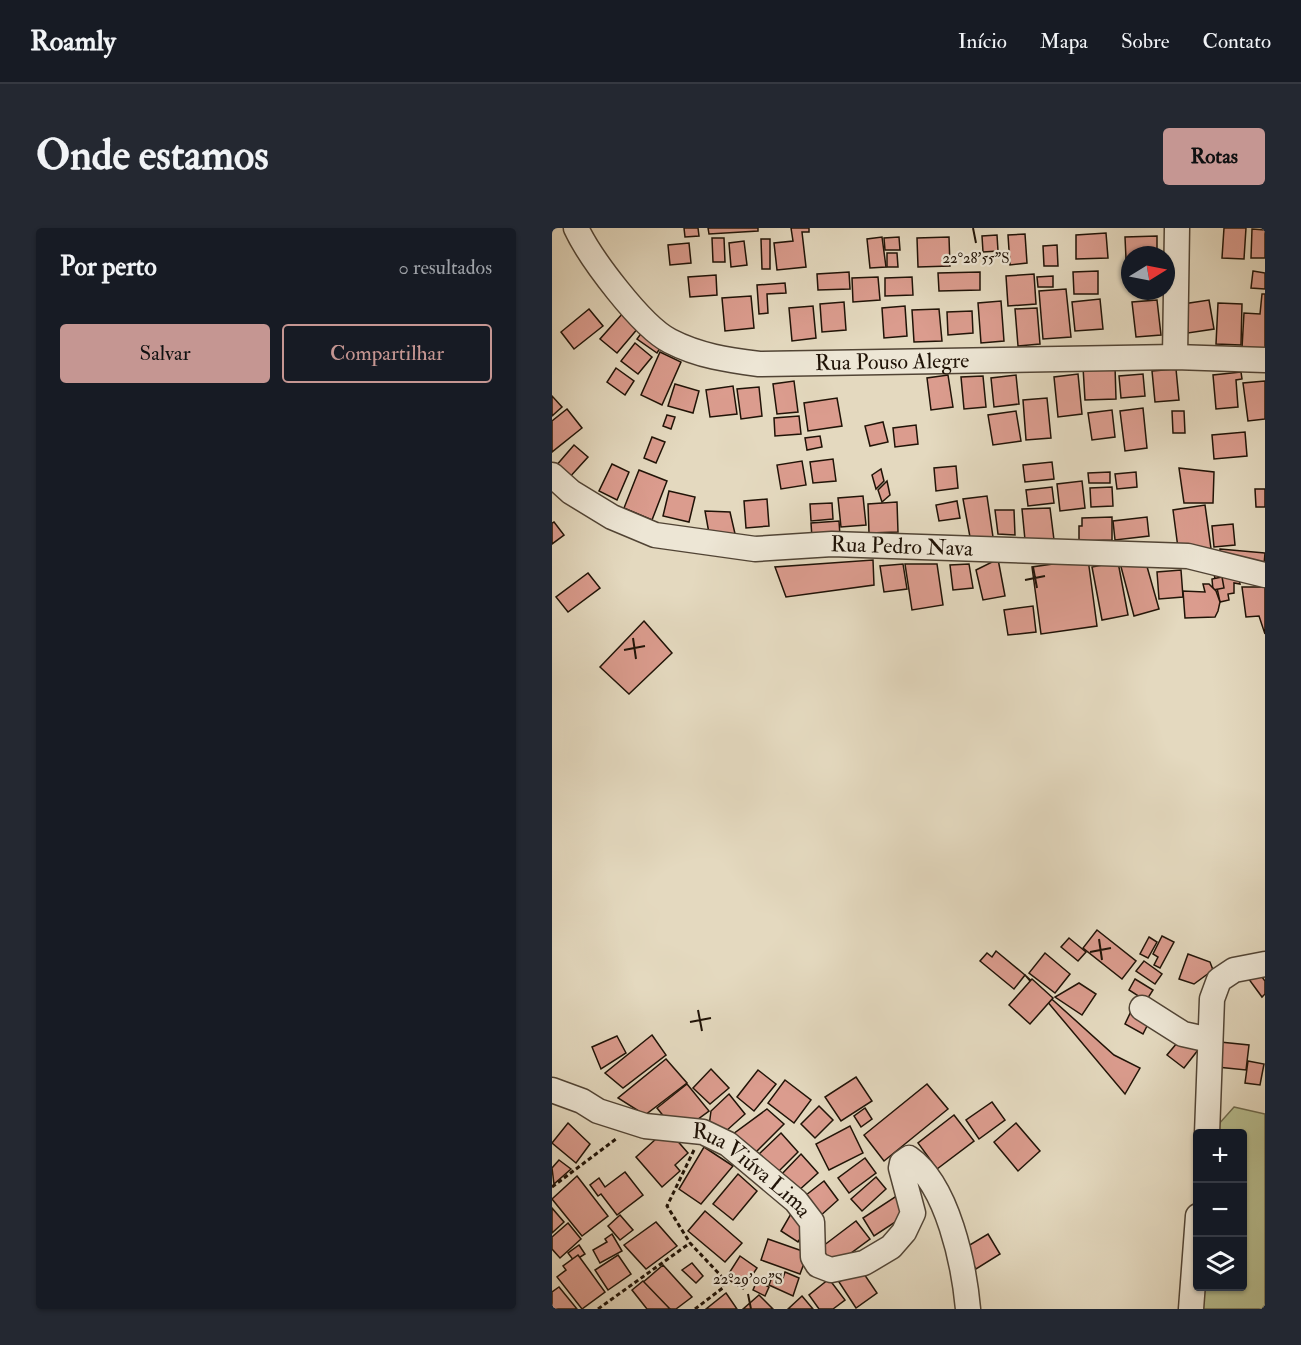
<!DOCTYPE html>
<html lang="pt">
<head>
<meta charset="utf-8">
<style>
	body { margin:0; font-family:"IM FELL Double Pica",serif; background:#242831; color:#f1f3f6 }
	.controls { position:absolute; right:18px; bottom:18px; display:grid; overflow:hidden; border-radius:6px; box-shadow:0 2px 4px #0004 }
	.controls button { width:54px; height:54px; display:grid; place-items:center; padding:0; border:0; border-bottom:2px solid #363941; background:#171b24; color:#f1f3f6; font:30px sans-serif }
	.compass { position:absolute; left:569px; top:18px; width:54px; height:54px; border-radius:50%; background:#171b24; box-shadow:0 2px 4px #0004; rotate:80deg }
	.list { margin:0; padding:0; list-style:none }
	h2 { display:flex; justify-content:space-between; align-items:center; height:78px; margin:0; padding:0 24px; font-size:26px }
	h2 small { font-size:20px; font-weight:400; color:#9ea1a6 }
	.actions { display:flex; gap:12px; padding:18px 24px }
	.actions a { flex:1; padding:14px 0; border:2px solid #c59692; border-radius:6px; text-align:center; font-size:21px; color:#c59692 }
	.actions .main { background:#c59692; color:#111 }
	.icon { flex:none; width:33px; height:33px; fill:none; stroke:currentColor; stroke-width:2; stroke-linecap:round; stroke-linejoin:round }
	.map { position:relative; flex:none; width:713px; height:1081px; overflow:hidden; border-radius:6px }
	header { display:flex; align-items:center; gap:36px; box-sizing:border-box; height:84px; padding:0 30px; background:#171b24; border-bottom:2px solid #363941 }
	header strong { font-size:28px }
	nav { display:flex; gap:33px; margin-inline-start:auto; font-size:21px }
	.intro { display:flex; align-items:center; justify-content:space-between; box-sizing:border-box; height:144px; padding:0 36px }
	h1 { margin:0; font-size:42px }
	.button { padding:15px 27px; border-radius:6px; background:#c59692; color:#111; font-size:21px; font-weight:700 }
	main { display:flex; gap:36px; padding:0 36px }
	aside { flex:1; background:#171b24; border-radius:6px; box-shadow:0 2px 4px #0004 }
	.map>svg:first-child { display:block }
	.green { fill:#b7be90; stroke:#6c684c; stroke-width:1.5 }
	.building { fill:#db9c8e; stroke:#201307; stroke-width:1.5 }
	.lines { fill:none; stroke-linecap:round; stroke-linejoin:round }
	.minor-casing { stroke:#514435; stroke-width:27 }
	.path { stroke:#201307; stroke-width:3; stroke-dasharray:4.5 3; stroke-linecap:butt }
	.minor { stroke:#ede6d5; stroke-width:24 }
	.ticks { fill:none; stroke:#201307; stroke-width:2 }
	.labels { text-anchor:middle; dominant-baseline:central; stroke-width:4.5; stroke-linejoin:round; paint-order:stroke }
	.street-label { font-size:22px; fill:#201307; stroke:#ede6d5 }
	.ticks-label { font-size:15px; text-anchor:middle; fill:#201307; stroke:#ede6d5; stroke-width:4.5; stroke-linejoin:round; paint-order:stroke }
</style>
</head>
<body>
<header>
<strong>Roamly</strong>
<nav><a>Início</a><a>Mapa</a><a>Sobre</a><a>Contato</a></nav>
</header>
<div class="intro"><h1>Onde estamos</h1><a class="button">Rotas</a></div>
<main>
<aside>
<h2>Por perto<small>0 resultados</small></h2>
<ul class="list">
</ul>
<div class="actions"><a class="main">Salvar</a><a>Compartilhar</a></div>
</aside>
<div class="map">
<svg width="713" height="1081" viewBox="0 0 713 1081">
	<rect width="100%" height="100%" fill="#e4d9bf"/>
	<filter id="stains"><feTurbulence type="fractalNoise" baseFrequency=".00333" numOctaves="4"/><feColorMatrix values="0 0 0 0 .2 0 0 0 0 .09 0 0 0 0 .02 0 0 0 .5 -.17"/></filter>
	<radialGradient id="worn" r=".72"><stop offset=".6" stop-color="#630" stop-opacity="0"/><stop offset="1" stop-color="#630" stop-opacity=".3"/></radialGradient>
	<!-- green -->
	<path class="green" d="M682 879 713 886V1077L710 1081H646V1059L690 1058V906L663 905 665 898Z"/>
	<!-- building -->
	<g class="building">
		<path d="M132 0H146L147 8 133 9Z"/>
		<path d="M156 0H206V3L157 6Z"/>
		<path d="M239 0H257V4H250L254 39 225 42 222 15 241 13Z"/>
		<path d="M672 0H694L692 31 670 30Z"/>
		<path d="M700 1 713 2V30H699Z"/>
		<path d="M554 5 556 30 524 31V7Z"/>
		<path d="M473 6 475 35 458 37 456 7Z"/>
		<path d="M445 7 446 23 431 24 430 8Z"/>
		<path d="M605 8V27H578V31H574L573 9Z"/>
		<path d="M330 9 334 39 318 40 315 11Z"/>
		<path d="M347 9 348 22H333L332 10Z"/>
		<path d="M397 9 398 38 366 39 365 10Z"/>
		<path d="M160 10H172L173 34H161Z"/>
		<path d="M209 11H218V41H210Z"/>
		<path d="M192 13 195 37 179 39 177 15Z"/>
		<path d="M137 15 139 35 118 37 116 17Z"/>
		<path d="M505 17 506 38H492L491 18Z"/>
		<path d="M335 25H345L346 39H335Z"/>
		<path d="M546 43V66H522L521 44Z"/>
		<path d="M701 43 713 45V61L699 60Z"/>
		<path d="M297 44 298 61 266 62 265 46Z"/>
		<path d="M428 44V62L387 63 386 45Z"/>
		<path d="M482 46 484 76 456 78 454 48Z"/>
		<path d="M164 47 165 67 138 69 136 49Z"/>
		<path d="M501 48V59H486L485 49Z"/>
		<path d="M326 49 328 72 301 74 300 50Z"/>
		<path d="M360 49 361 67 333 68V50Z"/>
		<path d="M233 55 234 65 215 66 216 85 207 86 205 57Z"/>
		<path d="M514 61 519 109 491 111 487 63Z"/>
		<path d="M710 66H713V121L690 120 692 85 708 86Z"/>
		<path d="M199 68 202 100 173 103 170 70Z"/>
		<path d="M548 71 551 101 523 103 520 74Z"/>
		<path d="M605 72 609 107 584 109 580 74Z"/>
		<path d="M657 72 662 101 636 105 631 76Z"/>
		<path d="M449 73 452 113 429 115 426 75Z"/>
		<path d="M292 74 294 102 270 104 268 76Z"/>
		<path d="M666 75 690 76 689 117 664 116Z"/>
		<path d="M261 78 264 110 240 113 237 80Z"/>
		<path d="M353 78 355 108 332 110 330 80Z"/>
		<path d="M485 80 488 116 466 118 463 81Z"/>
		<path d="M37 81 51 98 22 121 9 104Z"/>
		<path d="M387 81 390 113 362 114 360 82Z"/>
		<path d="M420 83 421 105 396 107 395 84Z"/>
		<path d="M71 85 87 99 65 125 48 111Z"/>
		<path d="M93 100 112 114 105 125 85 111Z"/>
		<path d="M83 115 100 129 86 146 69 133Z"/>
		<path d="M108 124 129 134 110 177 89 167Z"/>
		<path d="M563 138 564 171 533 172 531 139Z"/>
		<path d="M64 140 82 153 73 167 55 154Z"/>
		<path d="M624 141 627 172 603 174 600 143Z"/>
		<path d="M689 144 690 151 684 152 686 179 664 181 661 147Z"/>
		<path d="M526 146 530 186 506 189 502 149Z"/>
		<path d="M591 146 593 168 569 170 567 148Z"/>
		<path d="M396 147 401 179 379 182 375 150Z"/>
		<path d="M464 147 467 176 442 179 439 150Z"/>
		<path d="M431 148 434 179 412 181 409 149Z"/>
		<path d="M242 153 246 184 225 186 221 156Z"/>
		<path d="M713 153V191L696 193 691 155Z"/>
		<path d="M123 156 147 163 141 185 116 178Z"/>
		<path d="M181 158 185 186 158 189 154 162Z"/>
		<path d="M207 159 210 188 189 191 185 161Z"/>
		<path d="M0 168 10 179 0 188Z"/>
		<path d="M285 170 290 198 256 203 252 175Z"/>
		<path d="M495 170 499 210 474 212 471 172Z"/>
		<path d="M591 180 595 220 573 223 568 183Z"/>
		<path d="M15 181 30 200 0 224V193Z"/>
		<path d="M560 182 563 209 540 212 536 185Z"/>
		<path d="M464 183 469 213 441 217 436 187Z"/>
		<path d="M620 183H632L633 205H621Z"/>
		<path d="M115 187 123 189 119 201 111 198Z"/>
		<path d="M247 188 249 206 223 208 222 190Z"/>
		<path d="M331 194 336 214 318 218 313 198Z"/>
		<path d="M364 197 366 216 343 219 341 200Z"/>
		<path d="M693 204 695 228 662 231 660 207Z"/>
		<path d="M268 208 270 219 255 222 253 210Z"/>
		<path d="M100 209 113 214 104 235 92 230Z"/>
		<path d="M22 217 36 229 16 251 3 239Z"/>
		<path d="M281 231 284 253 261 255 258 234Z"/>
		<path d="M250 233 254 257 229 261 225 237Z"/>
		<path d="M500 234 502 251 473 254 471 237Z"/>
		<path d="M60 236 77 244 65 272 47 263Z"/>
		<path d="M404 238 406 260 384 263 382 240Z"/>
		<path d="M627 240 662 244 661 275H632Z"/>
		<path d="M329 241 332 253 324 261 320 247Z"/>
		<path d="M87 242 115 253 100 292 72 280Z"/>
		<path d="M558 244V255H537L536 245Z"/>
		<path d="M584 244 585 259 565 261 563 246Z"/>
		<path d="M335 253 338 267 330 274 326 262Z"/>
		<path d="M530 253 533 280 508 283 505 256Z"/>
		<path d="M500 259 502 275 476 278 474 262Z"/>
		<path d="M560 259 561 278 539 279 538 260Z"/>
		<path d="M703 261H713V279H704Z"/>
		<path d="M117 263 143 269 137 294 111 288Z"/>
		<path d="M311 268 314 297 289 299 286 270Z"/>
		<path d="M435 268 441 309H418L411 271Z"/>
		<path d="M215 271 217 298 194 300 192 273Z"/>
		<path d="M405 273 408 290 387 293 384 277Z"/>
		<path d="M345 274 346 304 317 305 316 276Z"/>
		<path d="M280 275 281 291 259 293 258 276Z"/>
		<path d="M653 277 660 328 626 320 621 282Z"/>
		<path d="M498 280 502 312H473L470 281Z"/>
		<path d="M443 282H462L463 307 446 306Z"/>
		<path d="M153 283 178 284 184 310 158 311Z"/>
		<path d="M560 289V312L527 313V298H530V290Z"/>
		<path d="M595 289 597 308 563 312 561 293Z"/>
		<path d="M287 293 288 308 260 310 259 295Z"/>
		<path d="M2 294 12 307 0 316V295Z"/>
		<path d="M681 296 683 317 662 319 660 298Z"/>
		<path d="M668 321 713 325 712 337 667 333Z"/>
		<path d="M446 331 453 368 431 372 424 342Z"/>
		<path d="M536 331 545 398 489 406 480 339Z"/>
		<path d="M321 332 322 357 234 369 223 339Z"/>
		<path d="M566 334 576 387 550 392 540 339Z"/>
		<path d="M568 335H594L607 381 582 388Z"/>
		<path d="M351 336 355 361 332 364 328 338Z"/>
		<path d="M353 336H385L391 377 360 382Z"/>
		<path d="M417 336 421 360 401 362 398 337Z"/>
		<path d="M629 342 631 369 607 371 605 344Z"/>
		<path d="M36 345 48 360 16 384 4 369Z"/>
		<path d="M662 346 687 351 688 356 682 355V365L676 366 677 372 668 374Z"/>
		<path d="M670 349 672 360 661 362 660 351Z"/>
		<path d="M651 356H657L664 363 668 374 666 383 663 389 633 390 631 363 653 364Z"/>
		<path d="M690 359H713V406L707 388 694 389Z"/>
		<path d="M481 378 484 404 456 407 452 382Z"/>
		<path d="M92 393 120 425 77 466 48 439Z"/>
		<path d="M545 702 584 733 570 751 531 720Z"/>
		<path d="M610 708 622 714 608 740 602 737 606 729 601 726Z"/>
		<path d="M597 709 605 714 596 730 588 726Z"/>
		<path d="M517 710 534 724 526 733 509 719Z"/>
		<path d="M444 723 473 747 462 761 428 733 435 725 440 729Z"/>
		<path d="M493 725 518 746 503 765 477 745Z"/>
		<path d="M636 726 658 734 661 742 642 756 627 751Z"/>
		<path d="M592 733 610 746 603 756 584 743Z"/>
		<path d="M473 747 562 827 588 840 573 866Z"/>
		<path d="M710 749 713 753V766L710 769 696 750Z"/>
		<path d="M480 751 501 770 478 796 457 777Z"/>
		<path d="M583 751 601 762 594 773 577 762Z"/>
		<path d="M527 755 544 766 530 787 503 769Z"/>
		<path d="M581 779 599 790 591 806 573 796Z"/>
		<path d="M100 807 114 827 71 860 53 845Z"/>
		<path d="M65 808 74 825 49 841 40 819Z"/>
		<path d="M630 809 646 822 632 840 615 827Z"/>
		<path d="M668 814 697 817 694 842 665 839Z"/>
		<path d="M114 831 135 855 93 887 66 870Z"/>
		<path d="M696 833 712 836 708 857 693 855Z"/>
		<path d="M159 841 177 860 158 876 141 860Z"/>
		<path d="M206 842 224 856 202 883 185 869Z"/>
		<path d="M304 849 320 873 289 893 273 869Z"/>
		<path d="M233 852 259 872 242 895 216 875Z"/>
		<path d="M135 856 157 883 131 902 117 895 105 880Z"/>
		<path d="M375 856 396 881 332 933 312 907Z"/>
		<path d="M177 866 193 886 173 904 157 898 159 883Z"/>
		<path d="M440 874 453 892 427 911 414 892Z"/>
		<path d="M267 878 281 892 263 910 249 896Z"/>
		<path d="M313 880 320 891 309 899 302 888Z"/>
		<path d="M215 881 232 896 201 927 177 909Z"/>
		<path d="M402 887 422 913 385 941 366 915Z"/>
		<path d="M16 895 38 916 24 935 0 915Z"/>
		<path d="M464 895 488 923 466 943 442 914Z"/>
		<path d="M298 898 311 925 277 942 264 916Z"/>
		<path d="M115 901 136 925 123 937 128 943 110 959 84 929Z"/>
		<path d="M229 905 246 924 224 946 206 927Z"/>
		<path d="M152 919 181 938 149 976 127 961Z"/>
		<path d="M249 926 266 945 245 964 227 949Z"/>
		<path d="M313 930 324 945 297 965 286 950Z"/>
		<path d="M7 932 19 941 2 956 0 940Z"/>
		<path d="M73 944 91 967 65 987 49 966 46 968 38 957 47 950 53 959Z"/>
		<path d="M186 946 205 963 181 992 161 976Z"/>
		<path d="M25 948 56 988 30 1008 0 971Z"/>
		<path d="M324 949 334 961 310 983 299 971Z"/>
		<path d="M272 953 286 972 267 989 249 971Z"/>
		<path d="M346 967 357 985 322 1008 311 990Z"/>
		<path d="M0 980 12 994 0 1005Z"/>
		<path d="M153 983 190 1015 173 1034 136 1003Z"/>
		<path d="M240 984 258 995 246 1014 229 1003Z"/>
		<path d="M68 987 81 1002 68 1012 56 998Z"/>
		<path d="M304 993 318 1011 284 1036 271 1027V1018Z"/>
		<path d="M104 994 125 1018 94 1041 72 1017Z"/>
		<path d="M16 995 29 1011 8 1030 0 1021V1009Z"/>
		<path d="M60 1006 70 1023 48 1035 41 1022 55 1014 53 1011Z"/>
		<path d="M436 1006 448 1026 424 1041 411 1021Z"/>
		<path d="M216 1011 256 1025 248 1046 209 1032Z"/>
		<path d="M27 1017 33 1026 22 1033 16 1025Z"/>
		<path d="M26 1027 53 1064 30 1081 5 1049 14 1042 11 1038Z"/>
		<path d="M66 1027 79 1046 56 1062 43 1042Z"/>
		<path d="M188 1028 205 1040 191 1061 174 1050Z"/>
		<path d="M140 1035 151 1048 144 1055 130 1042Z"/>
		<path d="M111 1037 140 1069 124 1081H112L89 1056Z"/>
		<path d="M308 1040 325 1065 304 1080 287 1054Z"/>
		<path d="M233 1044 247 1050 241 1068 217 1057 220 1049 230 1053Z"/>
		<path d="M277 1051 293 1072 281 1081H267L257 1067Z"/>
		<path d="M91 1053 118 1081H95L80 1062Z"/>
		<path d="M205 1053 217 1059 213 1068 201 1062Z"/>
		<path d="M7 1059 25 1081H0V1064Z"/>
		<path d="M174 1065 185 1081H154Z"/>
		<path d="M207 1067 221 1081H191Z"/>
		<path d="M250 1068 261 1081H236Z"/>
	</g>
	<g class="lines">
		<!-- minor casing -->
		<g class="minor-casing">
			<g id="minor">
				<path id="s1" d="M24 0C38 30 89 98 118 113 147 128 176 132 207 136L623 129 713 132"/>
				<path d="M623 129 625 0"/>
				<path id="s2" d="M0 247 19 264 60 289 103 307 203 321 280 316 636 328 713 347"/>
				<path d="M590 780 631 806 658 812"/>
				<path id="s3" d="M0 862 30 873 46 883 93 898 151 904 176 916 244 973 260 994 261 1029 266 1037 279 1042 312 1035 339 1019 352 1004 361 985 349 940 350 935 357 930C396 957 412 1037 416 1081"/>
				<path d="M655 906 660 771 667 752 682 742 713 736"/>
				<path d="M639 1081 646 988"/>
			</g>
		</g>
		<!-- path -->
		<g class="path">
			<path d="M142 922 115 978 138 1015 171 1050 172 1059 143 1081"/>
			<path d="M0 959 64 911"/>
			<path d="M46 1081 138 1015"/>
		</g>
		<!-- minor -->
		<use href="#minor" class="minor"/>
	</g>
	<!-- ticks -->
	<path class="ticks" d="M421 0 424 15M481 339 485 360M473 352 493 348M81 410 84 431M72 422 93 418M547 711 550 732M538 724 559 720M146 782 150 803M138 794 159 790M196 1066 199 1081"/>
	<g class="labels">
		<!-- street labels -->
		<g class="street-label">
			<text stroke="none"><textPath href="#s1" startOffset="374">Rua Pouso Alegre</textPath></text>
			<text stroke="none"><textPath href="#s2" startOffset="368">Rua Pedro Nava</textPath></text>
			<text stroke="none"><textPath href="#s3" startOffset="220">Rua Viúva Lima</textPath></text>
		</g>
	</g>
	<g class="ticks-label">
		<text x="424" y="35">22°28'55"S</text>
		<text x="196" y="1056">22°29'00"S</text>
	</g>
	<rect width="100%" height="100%" filter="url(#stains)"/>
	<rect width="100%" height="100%" fill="url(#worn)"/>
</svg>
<div class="controls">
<button>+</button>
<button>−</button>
<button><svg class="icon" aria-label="layers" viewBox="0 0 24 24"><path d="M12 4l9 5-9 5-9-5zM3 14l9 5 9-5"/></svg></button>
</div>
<svg class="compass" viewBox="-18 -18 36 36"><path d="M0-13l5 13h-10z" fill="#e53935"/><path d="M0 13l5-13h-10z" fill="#9ea1a6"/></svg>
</div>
</main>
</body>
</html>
